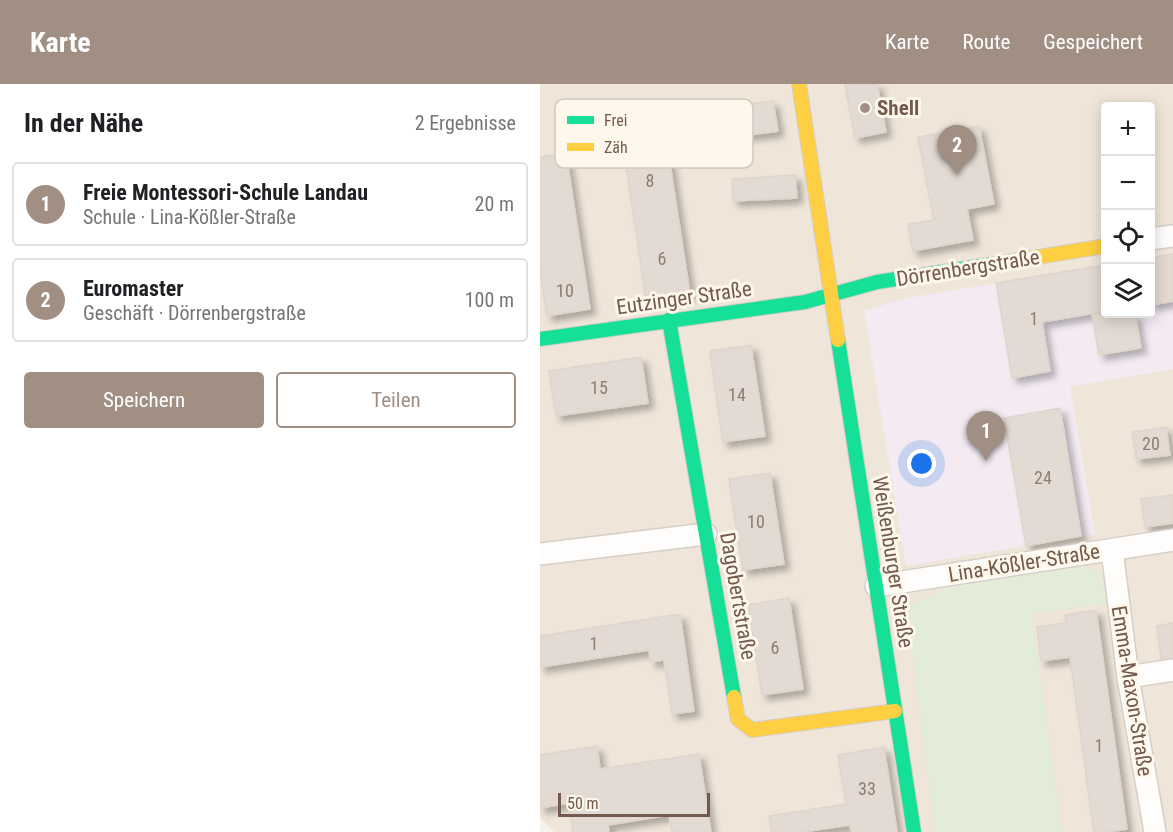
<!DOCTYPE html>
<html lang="de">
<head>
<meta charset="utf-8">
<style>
	body { margin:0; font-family:"Roboto Condensed",sans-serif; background:#f6f6f6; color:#202124 }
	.controls { position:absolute; right:18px; top:18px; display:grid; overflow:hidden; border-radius:6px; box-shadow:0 3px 15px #0003 }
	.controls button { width:54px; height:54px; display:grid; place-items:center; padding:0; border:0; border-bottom:2px solid #e0e0e0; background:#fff; color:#202124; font:30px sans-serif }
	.scale { position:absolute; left:18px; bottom:15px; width:152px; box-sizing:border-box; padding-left:6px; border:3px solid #735a4c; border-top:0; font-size:16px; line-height:21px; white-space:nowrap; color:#735a4c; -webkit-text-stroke:4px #fef7ec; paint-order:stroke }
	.you { position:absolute; left:382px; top:380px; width:21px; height:21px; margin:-15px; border:4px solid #fff; border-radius:50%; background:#1a73e8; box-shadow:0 0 0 9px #1a73e833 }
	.badge { display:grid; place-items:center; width:39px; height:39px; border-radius:50%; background:#a18f84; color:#fff; font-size:20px; font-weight:700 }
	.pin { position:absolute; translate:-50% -50px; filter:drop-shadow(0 2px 3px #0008) }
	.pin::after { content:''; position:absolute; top:32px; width:21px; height:18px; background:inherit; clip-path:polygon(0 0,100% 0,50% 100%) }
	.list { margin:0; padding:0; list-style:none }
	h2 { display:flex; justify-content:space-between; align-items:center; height:78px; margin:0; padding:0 24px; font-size:26px }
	h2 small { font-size:20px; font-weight:400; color:#757577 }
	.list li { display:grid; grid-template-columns:39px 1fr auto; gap:18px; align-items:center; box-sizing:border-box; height:84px; margin:0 12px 12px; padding:0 12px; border:2px solid #e0e0e0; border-radius:6px }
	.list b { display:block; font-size:22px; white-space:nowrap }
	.list p { margin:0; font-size:20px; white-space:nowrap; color:#757577 }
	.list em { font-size:20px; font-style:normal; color:#757577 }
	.actions { display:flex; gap:12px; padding:18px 24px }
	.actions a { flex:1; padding:14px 0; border:2px solid #a18f84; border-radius:6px; text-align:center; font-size:21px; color:#a18f84 }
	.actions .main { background:#a18f84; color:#fff }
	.icon { flex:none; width:33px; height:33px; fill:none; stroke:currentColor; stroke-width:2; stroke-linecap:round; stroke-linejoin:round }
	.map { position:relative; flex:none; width:633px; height:748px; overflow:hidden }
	header { display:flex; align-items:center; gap:36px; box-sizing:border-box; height:84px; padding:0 30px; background:#a18f84; color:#fff }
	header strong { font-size:28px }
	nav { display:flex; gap:33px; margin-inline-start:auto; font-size:21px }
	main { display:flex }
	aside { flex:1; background:#fff }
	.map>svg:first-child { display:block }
	.residential { fill:#efe5d9; fill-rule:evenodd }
	.education { fill:#f3eaf2 }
	.green { fill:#e3ecd6 }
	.building { fill:#e2dad3; stroke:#dfd5cd; stroke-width:1.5; filter:url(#shadow) }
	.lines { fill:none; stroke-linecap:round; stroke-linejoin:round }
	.street-casing { stroke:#d5cfc9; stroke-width:24 }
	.fast-casing { stroke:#d5cec8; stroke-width:16 }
	.slow-casing { stroke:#d5cec8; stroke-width:16 }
	.street { stroke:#fefdfc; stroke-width:21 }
	.fast { stroke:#16e098; stroke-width:14 }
	.slow { stroke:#ffcf43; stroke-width:14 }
	.poi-dot { fill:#a18f84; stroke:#fef7ec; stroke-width:2 }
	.labels { text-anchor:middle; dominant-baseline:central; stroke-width:6; stroke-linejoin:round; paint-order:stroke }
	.number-label { font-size:18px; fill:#907c70 }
	.poi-label { font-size:21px; font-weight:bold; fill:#735a4c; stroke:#fef7ec; text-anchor:start }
	.street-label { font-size:21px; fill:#735a4c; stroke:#fef7ec }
	.key { fill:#fef7ec; stroke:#d4c8bc; stroke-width:1.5 }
	.key-label { font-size:16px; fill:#735a4c }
</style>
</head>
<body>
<header>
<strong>Karte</strong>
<nav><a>Karte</a><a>Route</a><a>Gespeichert</a></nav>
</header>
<main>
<aside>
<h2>In der Nähe<small>2 Ergebnisse</small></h2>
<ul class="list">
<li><span class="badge">1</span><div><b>Freie Montessori-Schule Landau</b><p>Schule · Lina-Kößler-Straße</p></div><em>20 m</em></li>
<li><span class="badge">2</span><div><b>Euromaster</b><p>Geschäft · Dörrenbergstraße</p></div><em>100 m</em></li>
</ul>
<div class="actions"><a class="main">Speichern</a><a>Teilen</a></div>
</aside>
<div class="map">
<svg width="633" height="748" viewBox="0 0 633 748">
	<defs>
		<filter id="shadow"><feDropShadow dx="5.5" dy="5.5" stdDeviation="3" flood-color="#0004"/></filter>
	</defs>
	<rect width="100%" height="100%" fill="#f6f2eb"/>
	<!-- residential -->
	<path class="residential" d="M0 0H633V748H15L0 734ZM566 22H610V230H566Z"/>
	<!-- education -->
	<path class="education" d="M633 170V285L530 303 555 450 366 482 324 227 362 215 565 181 566 230H610L611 174Z"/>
	<!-- green -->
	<path class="green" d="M532 481 560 486 567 519 492 530 522 748H395L366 522 411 503Z"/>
	<!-- building -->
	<g class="building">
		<path d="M305 0H337L346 48 315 54Z"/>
		<path d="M233 17 238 47 174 56 170 26Z"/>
		<path d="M439 42 454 120 427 125 433 156 373 167 368 140 394 136 378 53Z"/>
		<path d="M126 54 150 210 106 216 83 60Z"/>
		<path d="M26 69 50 225 7 232 0 187V73Z"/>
		<path d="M255 91 257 114 193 117 192 95Z"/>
		<path d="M633 170V217L610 221V174Z"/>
		<path d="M566 181V227L502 238 510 287 472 294 456 199Z"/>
		<path d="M552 230H595L601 264 559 271Z"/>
		<path d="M211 261 225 352 183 358 170 267Z"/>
		<path d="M101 273 108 319 16 332 9 287Z"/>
		<path d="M520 324 541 452 486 462 464 334Z"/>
		<path d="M626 343 630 371 596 375 592 348Z"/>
		<path d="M230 389 244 480 203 486 189 395Z"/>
		<path d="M633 411V439L605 443 601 415Z"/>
		<path d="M249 514 263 605 222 611 208 521Z"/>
		<path d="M556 526 587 745 567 748H554L530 573 501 577 497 543 526 539 525 531Z"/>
		<path d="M140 530 154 627 132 630 124 576 111 578 109 566 0 583V552Z"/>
		<path d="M633 539V574L621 575 617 542Z"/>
		<path d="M57 662 60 685 159 670 171 748H132L129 731 68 741 69 748H33L29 719 0 724V671Z"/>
		<path d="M344 663 357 748H311L310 741 262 748H232L229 732 306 720 298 671Z"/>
	</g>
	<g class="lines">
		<!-- street casing -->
		<g class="street-casing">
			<g id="street">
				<path d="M610 155 633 152"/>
				<path d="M572 466 588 593 615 748"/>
				<path d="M0 470 166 450"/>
				<path d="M336 502 633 456"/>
				<path d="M588 593 633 586"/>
			</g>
		</g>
		<!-- fast casing -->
		<g class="fast-casing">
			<g id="fast">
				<path d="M129 236 194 613"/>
				<path d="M0 255 265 218 337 198 473 177"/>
				<path d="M298 256 374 748"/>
			</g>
		</g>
		<!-- slow casing -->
		<g class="slow-casing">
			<g id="slow">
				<path d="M259 0 298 256"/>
				<path d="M473 177 566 162"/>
				<path d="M194 613 198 635 212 646 355 627"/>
			</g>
		</g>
		<!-- street -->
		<use href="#street" class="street"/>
		<!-- fast -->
		<use href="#fast" class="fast"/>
		<!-- slow -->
		<use href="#slow" class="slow"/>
	</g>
	<!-- markers -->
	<circle class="poi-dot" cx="325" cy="24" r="6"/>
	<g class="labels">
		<!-- number labels -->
		<g class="number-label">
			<text x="110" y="96">8</text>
			<text x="122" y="174">6</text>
			<text x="25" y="206">10</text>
			<text x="494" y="234">1</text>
			<text x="59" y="303">15</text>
			<text x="197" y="310">14</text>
			<text x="611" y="359">20</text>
			<text x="503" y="393">24</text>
			<text x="216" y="437">10</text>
			<text x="54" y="559">1</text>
			<text x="235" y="563">6</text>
			<text x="559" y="661">1</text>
			<text x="327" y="704">33</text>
		</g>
		<!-- poi labels -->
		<g class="poi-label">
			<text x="337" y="24">Shell</text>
		</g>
		<!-- street labels -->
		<g class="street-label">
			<text transform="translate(428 184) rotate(-9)">Dörrenbergstraße</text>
			<text transform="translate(144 214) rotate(-8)">Eutzinger Straße</text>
			<text transform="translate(353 478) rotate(81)">Weißenburger Straße</text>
			<text transform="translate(484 479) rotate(-9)">Lina-Kößler-Straße</text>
			<text transform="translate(198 512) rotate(80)">Dagobertstraße</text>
			<text transform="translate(592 607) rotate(81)">Emma-Maxon-Straße</text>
		</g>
	</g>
	<!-- legend -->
	<rect x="15" y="15" width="198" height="69" rx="9" class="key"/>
	<rect x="27" y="32" width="27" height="8" fill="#16e098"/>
	<rect x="27" y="59" width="27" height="8" fill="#ffcf43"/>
	<g class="key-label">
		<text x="64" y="42">Frei</text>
		<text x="64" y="69">Zäh</text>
	</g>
</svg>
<div class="controls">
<button>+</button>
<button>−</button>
<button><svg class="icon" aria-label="locate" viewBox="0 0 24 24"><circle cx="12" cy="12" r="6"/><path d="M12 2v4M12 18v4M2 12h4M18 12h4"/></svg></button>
<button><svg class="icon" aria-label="layers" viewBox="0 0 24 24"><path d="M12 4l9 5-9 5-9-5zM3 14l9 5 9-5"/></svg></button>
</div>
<div class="scale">50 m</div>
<div class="you"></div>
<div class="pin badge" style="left:446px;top:377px">1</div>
<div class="pin badge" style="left:417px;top:91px">2</div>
</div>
</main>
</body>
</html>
